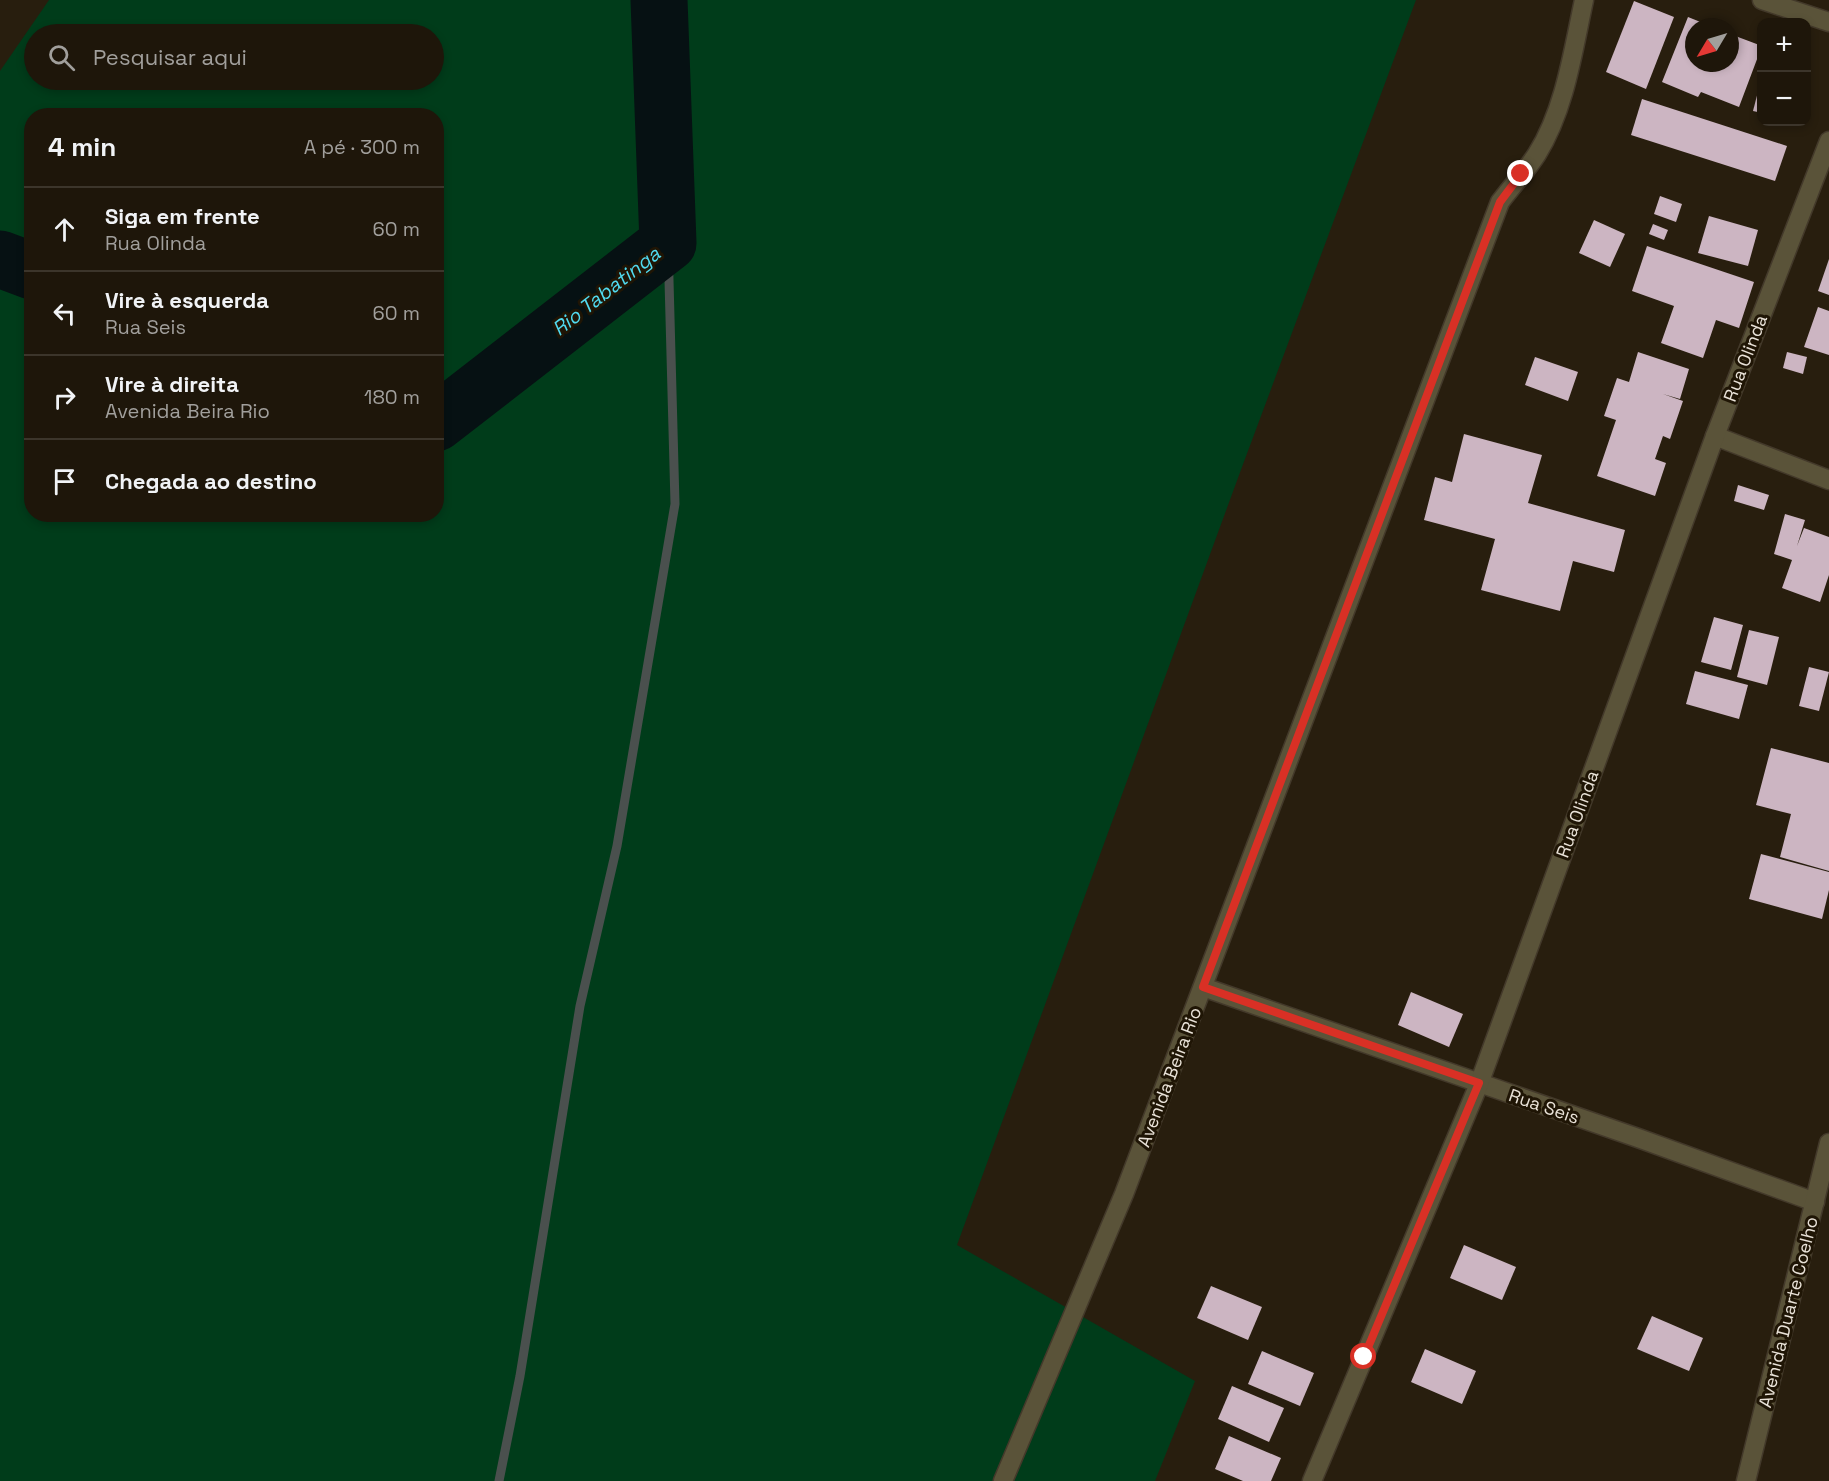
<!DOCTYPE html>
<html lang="pt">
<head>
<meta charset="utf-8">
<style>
	body { margin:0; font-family:"Space Grotesk",sans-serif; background:#261f13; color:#f1f3f6 }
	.controls { position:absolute; right:18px; top:18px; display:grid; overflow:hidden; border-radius:12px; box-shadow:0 3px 9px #0003 }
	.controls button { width:54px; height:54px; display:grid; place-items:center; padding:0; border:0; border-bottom:2px solid #3c352b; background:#1e160a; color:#f1f3f6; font:30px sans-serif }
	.compass { position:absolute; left:1685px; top:18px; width:54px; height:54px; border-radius:50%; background:#1e160a; box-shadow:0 3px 9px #0003; rotate:232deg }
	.stop { position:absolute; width:18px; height:18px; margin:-14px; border:4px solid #d93025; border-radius:50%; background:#fff }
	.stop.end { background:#d93025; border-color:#fff; box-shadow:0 2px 6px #0008 }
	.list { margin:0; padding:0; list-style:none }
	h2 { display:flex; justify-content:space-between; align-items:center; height:78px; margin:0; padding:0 24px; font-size:26px }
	h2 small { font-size:20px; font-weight:400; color:#a19f9c }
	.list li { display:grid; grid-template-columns:39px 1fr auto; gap:18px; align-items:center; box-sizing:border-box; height:84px; padding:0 24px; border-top:2px solid #3c352b }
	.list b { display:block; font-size:22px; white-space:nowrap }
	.list p { margin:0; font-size:20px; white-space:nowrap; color:#a19f9c }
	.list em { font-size:20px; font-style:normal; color:#a19f9c }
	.icon { flex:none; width:33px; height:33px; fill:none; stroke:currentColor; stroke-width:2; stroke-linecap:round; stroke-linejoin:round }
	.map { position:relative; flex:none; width:1829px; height:1481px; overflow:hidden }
	.search { position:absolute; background:#1e160a; box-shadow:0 3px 9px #0003; left:24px; top:24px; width:420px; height:66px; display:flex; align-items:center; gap:15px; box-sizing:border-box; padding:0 21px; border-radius:33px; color:#a19f9c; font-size:22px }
	.panel { position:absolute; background:#1e160a; box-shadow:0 3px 9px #0003; left:24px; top:108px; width:420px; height:414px; border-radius:24px }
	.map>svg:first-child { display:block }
	.green { fill:#003c1a; fill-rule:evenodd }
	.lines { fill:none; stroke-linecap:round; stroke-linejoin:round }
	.stream { stroke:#4a504e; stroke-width:9 }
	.river { stroke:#061113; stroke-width:57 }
	.building { fill:#ccb5c2 }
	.street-casing { stroke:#43392a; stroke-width:21 }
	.street { stroke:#5a5339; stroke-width:18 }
	.route { stroke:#d93025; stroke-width:8 }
	.labels { text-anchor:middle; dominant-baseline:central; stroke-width:6; stroke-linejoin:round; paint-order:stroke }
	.street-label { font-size:18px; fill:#e9e2d8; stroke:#1f1505 }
	.water-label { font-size:20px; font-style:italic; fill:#51daef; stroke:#1f1505 }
</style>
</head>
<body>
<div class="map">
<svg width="1829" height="1481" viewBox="0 0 1829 1481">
	<rect width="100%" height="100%" fill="#281e0e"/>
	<!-- green -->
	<path class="green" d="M49 0H1416L1242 467 957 1245 1195 1381 1155 1481H0V71ZM34 34H434V80H34ZM32 116H436V514H32Z"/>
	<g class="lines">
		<!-- stream -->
		<path class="stream" d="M499 1481 520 1376 580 1006 617 846 675 504 668 243"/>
		<!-- river -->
		<g class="river">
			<path d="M0 259 32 271"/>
			<path d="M436 423 668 243 659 0"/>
		</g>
	</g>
	<!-- building -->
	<g class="building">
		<path d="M1634 1 1674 17 1646 89 1606 72Z"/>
		<path d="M1688 17 1713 27H1694V63H1730V34L1762 46 1739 107 1701 92 1698 97 1662 82Z"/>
		<path d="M1761 80 1762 81V113L1753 111Z"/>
		<path d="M1642 99 1787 146 1775 181 1631 135Z"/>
		<path d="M1660 196 1682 204 1676 222 1654 214Z"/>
		<path d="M1709 216 1758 230 1748 266 1698 253Z"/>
		<path d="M1594 220 1625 234 1610 267 1579 253Z"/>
		<path d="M1653 224 1668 230 1664 240 1649 234Z"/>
		<path d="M1647 246 1754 282 1739 328 1716 320 1703 358 1661 343 1674 306 1632 291Z"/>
		<path d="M1829 259V295L1818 291Z"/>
		<path d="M1818 307 1829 311V355L1804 347Z"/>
		<path d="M1638 352 1689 369 1680 399 1663 394 1683 401 1670 439 1663 436 1655 459 1666 463 1655 496 1597 476 1616 420 1604 416 1617 378 1629 382Z"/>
		<path d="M1787 352 1807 357 1803 374 1783 368Z"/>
		<path d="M1535 357 1578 372 1568 401 1525 385Z"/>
		<path d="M1464 434 1542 455 1528 503 1625 530 1614 572 1573 561 1560 611 1481 590 1495 539 1424 520 1435 477 1452 482Z"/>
		<path d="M1738 485 1769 495 1764 510 1734 501Z"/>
		<path d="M1785 514 1805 520 1797 546 1804 528 1829 537V575L1820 602 1782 588 1792 560 1774 554Z"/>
		<path d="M1714 617 1743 625 1731 670 1701 662Z"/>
		<path d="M1749 630 1779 637 1767 685 1737 677Z"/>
		<path d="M1809 667 1829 672 1819 711 1799 706Z"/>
		<path d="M1695 671 1748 685 1739 719 1686 704Z"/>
		<path d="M1771 748 1829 763V871L1780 857 1791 814 1756 805Z"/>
		<path d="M1761 854 1829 872V890L1822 919 1749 899Z"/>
		<path d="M1411 992 1463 1014 1449 1047 1398 1025Z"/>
		<path d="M1464 1245 1516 1267 1502 1300 1450 1278Z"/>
		<path d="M1211 1286 1262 1307 1248 1340 1197 1318Z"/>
		<path d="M1652 1316 1703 1338 1689 1371 1637 1349Z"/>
		<path d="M1425 1349 1476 1371 1462 1404 1411 1382Z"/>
		<path d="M1262 1351 1314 1373 1300 1406 1248 1384Z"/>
		<path d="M1232 1386 1284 1408 1269 1442 1218 1419Z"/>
		<path d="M1229 1436 1281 1458 1271 1481H1243L1215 1469Z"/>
	</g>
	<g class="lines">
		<!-- street casing -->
		<g class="street-casing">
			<g id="street">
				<path d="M1762 0 1829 22"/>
				<path d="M1715 436 1829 480"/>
				<path d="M1203 987 1638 1138 1815 1202"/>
				<path d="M1003 1481 1124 1194 1500 202C1512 186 1526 171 1537 154 1565 109 1573 51 1584 0"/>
				<path d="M1312 1481 1479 1084 1715 436 1829 141"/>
				<path d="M1746 1481 1829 1143"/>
			</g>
		</g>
		<!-- street -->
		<use href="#street" class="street"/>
	</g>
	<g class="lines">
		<!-- route -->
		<path class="route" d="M1364 1357 1479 1083 1203 987 1500 202 1521 174"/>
	</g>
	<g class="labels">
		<!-- street labels -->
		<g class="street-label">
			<text transform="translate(1745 358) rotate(-69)">Rua Olinda</text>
			<text transform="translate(1577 814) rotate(-70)">Rua Olinda</text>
			<text transform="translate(1169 1077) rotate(-69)">Avenida Beira Rio</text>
			<text transform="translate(1544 1106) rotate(19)">Rua Seis</text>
			<text transform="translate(1788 1312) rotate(-76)">Avenida Duarte Coelho</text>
		</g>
		<!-- water labels -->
		<g class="water-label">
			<text transform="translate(606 291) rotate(-38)">Rio Tabatinga</text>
		</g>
	</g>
</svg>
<div class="controls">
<button>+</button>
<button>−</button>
</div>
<svg class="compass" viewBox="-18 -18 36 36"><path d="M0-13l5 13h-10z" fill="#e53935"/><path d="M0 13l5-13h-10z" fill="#a19f9c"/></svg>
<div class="stop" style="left:1364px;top:1357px"></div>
<div class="stop end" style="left:1521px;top:174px"></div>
<div class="search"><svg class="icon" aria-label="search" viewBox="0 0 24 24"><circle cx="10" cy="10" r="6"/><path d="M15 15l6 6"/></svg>Pesquisar aqui</div>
<section class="panel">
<h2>4 min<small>A pé · 300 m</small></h2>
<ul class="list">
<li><svg class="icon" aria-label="ahead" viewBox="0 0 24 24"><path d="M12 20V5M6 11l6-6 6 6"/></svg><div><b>Siga em frente</b><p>Rua Olinda</p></div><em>60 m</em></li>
<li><svg class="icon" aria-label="left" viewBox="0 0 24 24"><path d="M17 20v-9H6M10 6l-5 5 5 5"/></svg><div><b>Vire à esquerda</b><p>Rua Seis</p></div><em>60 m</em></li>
<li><svg class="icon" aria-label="right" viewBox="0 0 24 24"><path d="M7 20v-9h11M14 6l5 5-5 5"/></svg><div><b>Vire à direita</b><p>Avenida Beira Rio</p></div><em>180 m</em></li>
<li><svg class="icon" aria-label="arrive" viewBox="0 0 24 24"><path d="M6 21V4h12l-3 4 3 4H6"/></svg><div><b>Chegada ao destino</b></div></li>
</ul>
</section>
</div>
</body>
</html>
